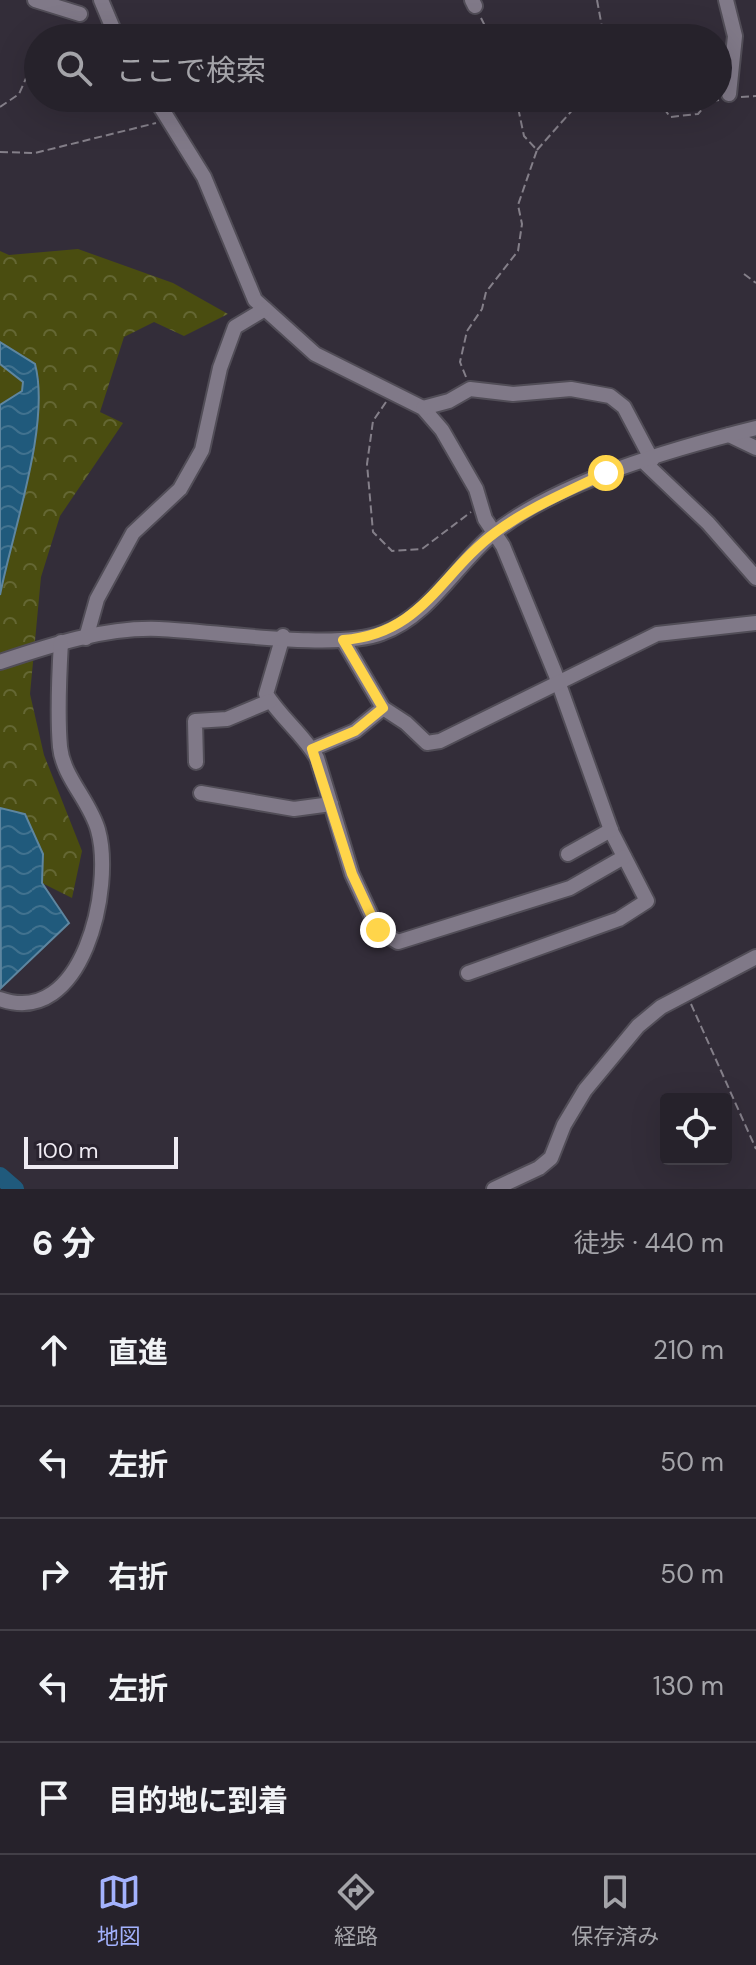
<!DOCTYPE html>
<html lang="ja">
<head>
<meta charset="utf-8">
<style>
	body { margin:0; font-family:"DM Sans","Noto Sans JP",sans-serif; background:#322f37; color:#f1f3f6 }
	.controls { position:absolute; right:24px; bottom:24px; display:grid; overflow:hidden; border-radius:8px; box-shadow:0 8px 32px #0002 }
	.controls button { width:72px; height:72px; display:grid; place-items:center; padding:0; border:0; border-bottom:2px solid #423f47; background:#26222b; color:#f1f3f6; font:40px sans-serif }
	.scale { position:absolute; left:24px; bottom:20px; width:154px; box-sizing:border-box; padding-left:8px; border:4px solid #efebf3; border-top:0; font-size:22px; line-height:28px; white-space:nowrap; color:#efebf3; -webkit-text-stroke:6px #29232f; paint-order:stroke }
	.stop { position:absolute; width:24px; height:24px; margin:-18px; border:6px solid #ffd54a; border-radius:50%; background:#fff }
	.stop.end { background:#ffd54a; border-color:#fff; box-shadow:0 2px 8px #0008 }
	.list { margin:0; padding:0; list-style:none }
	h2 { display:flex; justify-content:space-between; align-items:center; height:104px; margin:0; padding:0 32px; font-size:34px }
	h2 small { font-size:26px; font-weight:400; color:#a4a4a9 }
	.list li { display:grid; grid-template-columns:52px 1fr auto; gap:24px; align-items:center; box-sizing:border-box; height:112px; padding:0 32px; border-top:2px solid #423f47 }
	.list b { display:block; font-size:30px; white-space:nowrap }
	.list em { font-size:26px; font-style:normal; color:#a4a4a9 }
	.icon { flex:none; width:44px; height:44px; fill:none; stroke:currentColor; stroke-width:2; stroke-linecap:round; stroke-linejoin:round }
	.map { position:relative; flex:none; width:756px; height:1189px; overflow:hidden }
	.search { position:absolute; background:#26222b; box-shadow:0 8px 32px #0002; left:24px; right:24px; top:24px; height:88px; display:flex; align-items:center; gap:20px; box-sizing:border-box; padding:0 28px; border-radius:44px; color:#a4a4a9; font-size:30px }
	.sheet { height:664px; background:#26222b }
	nav { display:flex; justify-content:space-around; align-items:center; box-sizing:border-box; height:112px; border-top:2px solid #423f47; background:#26222b; font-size:22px; color:#a4a4a9 }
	nav a { display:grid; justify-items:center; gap:4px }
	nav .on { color:#a3b2fd }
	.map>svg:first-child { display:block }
	.forest { fill:url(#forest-crowns) }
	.water { fill:url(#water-waves); stroke:#5e86a0; stroke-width:2 }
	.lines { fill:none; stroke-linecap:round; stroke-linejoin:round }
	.river { stroke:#205a7c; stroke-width:18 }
	.minor-casing { stroke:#514d57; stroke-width:18 }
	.path { stroke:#847f89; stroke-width:2; stroke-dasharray:8 4; stroke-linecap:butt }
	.minor { stroke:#807988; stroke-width:14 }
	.route { stroke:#ffd54a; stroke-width:10 }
</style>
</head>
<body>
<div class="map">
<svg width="756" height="1189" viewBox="0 0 756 1189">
	<defs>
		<pattern id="forest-crowns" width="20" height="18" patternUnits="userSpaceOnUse" patternTransform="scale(2)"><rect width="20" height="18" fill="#4a4d10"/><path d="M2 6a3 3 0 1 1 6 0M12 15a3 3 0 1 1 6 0" fill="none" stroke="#646733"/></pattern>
		<pattern id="water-waves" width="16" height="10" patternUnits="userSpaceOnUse" patternTransform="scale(2)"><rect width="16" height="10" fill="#205a7c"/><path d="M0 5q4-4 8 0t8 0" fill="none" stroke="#41728f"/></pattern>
	</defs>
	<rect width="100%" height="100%" fill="#332d39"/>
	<!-- forest -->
	<g class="forest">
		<path d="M78 249 173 283 228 314 184 336 154 322 124 337 100 412 123 423 60 516 41 577 30 694 44 755 82 851 72 898 42 883 43 854 25 814 0 808V595L39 378 0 342V251L9 255Z"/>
		<path d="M0 364 23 382 22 391 0 405Z"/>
	</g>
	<!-- water -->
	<g class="water">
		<path d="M0 342 35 364C51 424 12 533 0 595V405L22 391 23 382 0 364Z"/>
		<path d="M0 808 25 814 43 854 42 883 69 923 1 988Z"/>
	</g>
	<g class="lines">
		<!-- river -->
		<path class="river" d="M0 1176 15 1189"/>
		<!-- minor casing -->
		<g class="minor-casing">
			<g id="minor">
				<path d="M35 0 80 14"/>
				<path d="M101 0 117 38"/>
				<path d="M472 0 475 6"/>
				<path d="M726 0 735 36 729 94"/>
				<path d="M155 98 204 177 255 300 315 354 423 408 442 430 476 489 485 519 503 546 555 673 612 833 647 901 619 919 468 973"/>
				<path d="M423 408 449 401 470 389 513 394 571 389 610 396 624 407 652 460"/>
				<path d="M729 435 756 448"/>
				<path d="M644 462 708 523 756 578"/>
				<path d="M283 636 266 694C281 718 303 734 317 758L352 874 378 930 398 942 570 888 624 857"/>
				<path d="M86 638 97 599 133 533 180 489 202 450 220 368 235 327 265 309"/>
				<path d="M343 640 383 708 406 723 427 743 440 741 657 634 756 623"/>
				<path d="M0 662C51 645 105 627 159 629 214 631 335 651 382 633 430 616 456 564 494 533 559 481 675 448 756 428"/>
				<path d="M312 749 355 731 383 708"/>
				<path d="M196 762 195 721 227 719 270 701"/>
				<path d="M201 793 294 809 331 804"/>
				<path d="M568 854 611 830"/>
				<path d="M0 999C83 1029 114 887 98 830 90 801 63 777 60 747 57 713 59 676 61 642"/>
				<path d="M494 1189 539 1168 551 1158 564 1125 585 1090 638 1026 661 1007 756 957"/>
			</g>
		</g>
		<!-- path -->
		<g class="path">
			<path d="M597 0 604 38"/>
			<path d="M481 18 491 38"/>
			<path d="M49 38 67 24"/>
			<path d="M741 97 756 96"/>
			<path d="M657 98 670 117 698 114 708 102 719 100"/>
			<path d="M0 107 19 94 38 51"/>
			<path d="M537 150 583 98"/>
			<path d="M0 152 35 153 156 123"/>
			<path d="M744 274 756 283"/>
			<path d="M466 377 460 362 467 331 482 309 486 292 518 251 522 224 518 205 537 150 524 136 516 98"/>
			<path d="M386 402 373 421 367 464 373 532 392 551 422 549 471 512"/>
			<path d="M691 1004 756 1149"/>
		</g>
		<!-- minor -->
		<use href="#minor" class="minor"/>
	</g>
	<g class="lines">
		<!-- route -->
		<path class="route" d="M378 930 352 874 312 749 355 731 383 708 343 640C423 634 440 573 496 532 530 507 568 492 606 473"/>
	</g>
</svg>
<div class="controls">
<button><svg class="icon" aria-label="locate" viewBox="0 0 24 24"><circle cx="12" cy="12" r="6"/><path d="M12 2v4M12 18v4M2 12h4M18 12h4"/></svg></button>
</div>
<div class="scale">100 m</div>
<div class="stop" style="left:606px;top:473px"></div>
<div class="stop end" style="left:378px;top:930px"></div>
<div class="search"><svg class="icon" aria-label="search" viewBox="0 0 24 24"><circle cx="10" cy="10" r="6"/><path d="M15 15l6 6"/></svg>ここで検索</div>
</div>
<section class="sheet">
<h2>6 分<small>徒歩 · 440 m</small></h2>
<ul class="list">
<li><svg class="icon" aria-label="ahead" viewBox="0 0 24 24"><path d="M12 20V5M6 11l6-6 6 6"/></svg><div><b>直進</b></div><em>210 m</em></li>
<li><svg class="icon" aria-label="left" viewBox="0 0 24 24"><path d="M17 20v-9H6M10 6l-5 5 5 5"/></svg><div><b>左折</b></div><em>50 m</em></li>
<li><svg class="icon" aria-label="right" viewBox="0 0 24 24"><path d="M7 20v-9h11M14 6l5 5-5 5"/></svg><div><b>右折</b></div><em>50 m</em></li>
<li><svg class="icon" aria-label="left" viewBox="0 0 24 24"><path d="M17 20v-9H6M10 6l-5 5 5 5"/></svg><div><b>左折</b></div><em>130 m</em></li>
<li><svg class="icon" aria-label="arrive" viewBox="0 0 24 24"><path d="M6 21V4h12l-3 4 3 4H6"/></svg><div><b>目的地に到着</b></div></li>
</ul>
</section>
<nav>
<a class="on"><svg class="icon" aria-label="map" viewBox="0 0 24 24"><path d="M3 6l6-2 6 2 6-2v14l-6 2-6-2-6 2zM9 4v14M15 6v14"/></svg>地図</a>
<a><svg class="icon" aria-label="directions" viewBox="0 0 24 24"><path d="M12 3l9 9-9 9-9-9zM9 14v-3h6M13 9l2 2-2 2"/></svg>経路</a>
<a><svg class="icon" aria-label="saved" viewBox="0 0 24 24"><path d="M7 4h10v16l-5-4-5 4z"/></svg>保存済み</a>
</nav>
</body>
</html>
